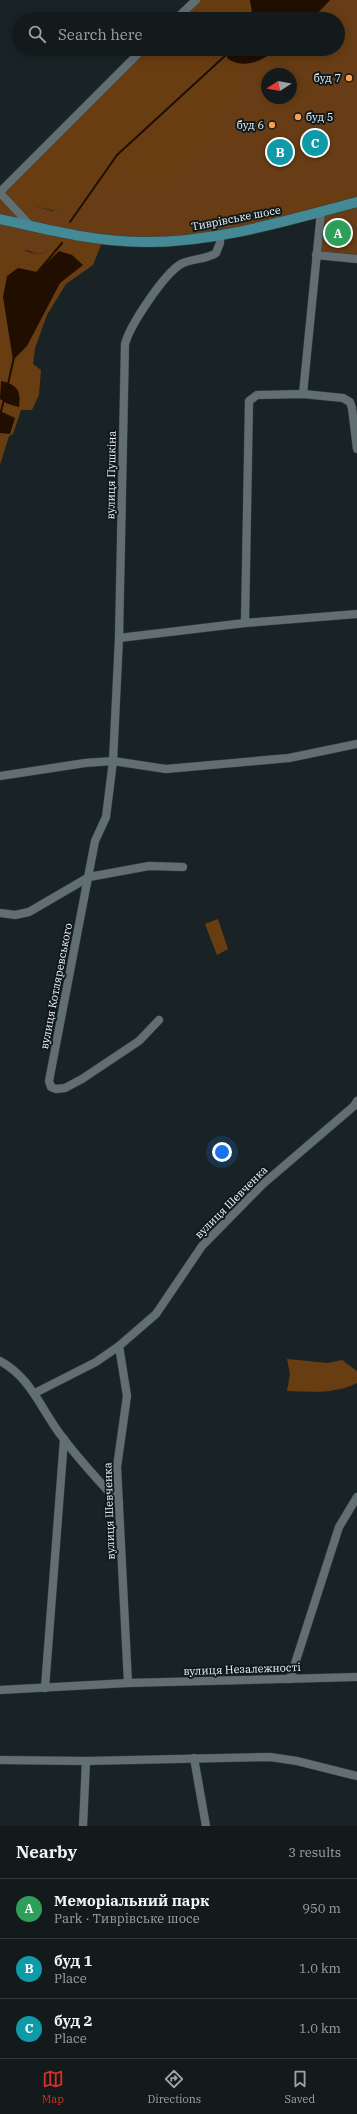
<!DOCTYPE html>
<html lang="en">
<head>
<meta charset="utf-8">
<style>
	body { margin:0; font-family:"IBM Plex Serif",serif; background:#1c2325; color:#f1f3f6 }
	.compass { position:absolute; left:261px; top:68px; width:36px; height:36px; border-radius:50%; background:#131a1c; box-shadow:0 2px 10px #0003; rotate:259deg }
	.you { position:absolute; left:222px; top:1152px; width:14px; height:14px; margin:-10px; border:3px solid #fff; border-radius:50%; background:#1a73e8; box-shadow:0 0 0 6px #1a73e833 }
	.badge { display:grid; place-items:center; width:26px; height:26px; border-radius:50%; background:#d93025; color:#fff; font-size:13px; font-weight:700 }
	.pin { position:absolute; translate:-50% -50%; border:2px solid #fff; box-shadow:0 1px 4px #0006 }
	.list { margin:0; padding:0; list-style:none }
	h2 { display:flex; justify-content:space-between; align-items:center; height:52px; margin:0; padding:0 16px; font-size:17px }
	h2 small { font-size:13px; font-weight:400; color:#9da1a3 }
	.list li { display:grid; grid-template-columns:26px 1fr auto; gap:12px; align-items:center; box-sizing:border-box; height:60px; padding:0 16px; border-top:1px solid #32383b }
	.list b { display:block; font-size:15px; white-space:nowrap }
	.list p { margin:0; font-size:13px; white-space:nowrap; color:#9da1a3 }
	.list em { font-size:13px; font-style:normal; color:#9da1a3 }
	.icon { flex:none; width:22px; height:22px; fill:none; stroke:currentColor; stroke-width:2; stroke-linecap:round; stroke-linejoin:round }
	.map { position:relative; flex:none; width:357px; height:1826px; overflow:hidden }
	.search { position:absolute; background:#131a1c; box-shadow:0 2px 10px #0003; left:12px; right:12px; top:12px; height:44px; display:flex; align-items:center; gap:10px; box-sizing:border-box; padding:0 14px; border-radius:22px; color:#9da1a3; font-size:15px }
	.sheet { height:232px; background:#131a1c }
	nav { display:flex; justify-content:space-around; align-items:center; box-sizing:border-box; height:56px; border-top:1px solid #32383b; background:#131a1c; font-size:11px; color:#9da1a3 }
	nav a { display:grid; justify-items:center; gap:2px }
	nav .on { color:#d93025 }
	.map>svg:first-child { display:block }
	.green { fill:#683d15; fill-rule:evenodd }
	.forest { fill:#693d12 }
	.water { fill:#200e01 }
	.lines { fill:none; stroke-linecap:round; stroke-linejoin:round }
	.stream { stroke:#200e01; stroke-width:2 }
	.minor-casing { stroke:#374042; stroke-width:9 }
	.major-casing { stroke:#374042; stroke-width:11 }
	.minor { stroke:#626f72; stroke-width:8 }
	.major { stroke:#448996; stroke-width:10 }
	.poi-dot { fill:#f99f4d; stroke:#101a1c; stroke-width:1.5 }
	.labels { text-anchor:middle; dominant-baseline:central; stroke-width:4; stroke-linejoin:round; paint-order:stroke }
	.poi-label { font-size:11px; fill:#edf4f6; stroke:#101a1c; text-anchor:end }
	.street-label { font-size:11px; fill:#edf4f6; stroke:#101a1c }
</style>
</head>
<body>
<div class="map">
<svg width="357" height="1826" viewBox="0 0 357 1826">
	<rect width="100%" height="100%" fill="#192326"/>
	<!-- green -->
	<path class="green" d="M330 0H357V259L316 255 321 212 277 207 280 222 220 235 103 240 49 250C35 259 34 249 22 250 15 250 7 253 0 254V219L31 226V211L38 207 52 211 63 210 213 49 276 51 278 49H338V19H312ZM267 74H291V98H267Z"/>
	<!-- forest -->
	<g class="forest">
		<path d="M199 0H250L252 11 247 19H178Z"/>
		<path d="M146 49H223L233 62 239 64 241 81 239 91 200 154C184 172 157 183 132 183 121 183 109 180 98 180L94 181 65 210 56 211 38 207C30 211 31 218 31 226L0 219V192Z"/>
		<path d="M346 191 350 204 280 222 277 207Z"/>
		<path d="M59 232 103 240 93 265 66 284 47 315 35 348 33 364 41 370 39 395 32 410H21L13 434 9 436 0 465V254C5 252 9 249 14 249 26 248 37 259 47 251 52 247 56 238 59 232Z"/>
		<path d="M218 919 228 949 217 955 205 924Z"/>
		<path d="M287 1359 328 1363 342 1360 357 1371V1383C335 1394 312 1392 287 1391L290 1374Z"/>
	</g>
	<!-- water -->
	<g class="water">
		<path d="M250 0H330L312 19H247L252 11Z"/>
		<path d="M223 49H278C262 60 247 70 228 59Z"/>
		<path d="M59 251 72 255 83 265 60 283 27 346 13 360 3 297 7 276 18 268 37 272Z"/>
		<path d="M1 381C18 385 21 391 19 407L8 404 0 399Z"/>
		<path d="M0 411 15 418 10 434 0 433Z"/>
	</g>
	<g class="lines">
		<!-- stream -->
		<g class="stream">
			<path d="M70 222 117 155 227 54"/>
			<path d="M36 274 62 243"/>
			<path d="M8 384 14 357"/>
			<path d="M0 415 4 400"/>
		</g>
		<!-- minor casing -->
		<g class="minor-casing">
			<g id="minor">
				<path d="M176 19 196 0"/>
				<path d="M0 192 143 49"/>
				<path d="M0 193 31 226"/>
				<path d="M316 255 357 259"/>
				<path d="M303 394 321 212"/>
				<path d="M245 623 249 401 257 395 303 394 343 398 350 402 352 408 357 449"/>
				<path d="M119 638 245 623 357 614"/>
				<path d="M0 776 85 763 113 761 166 769 289 758 357 744"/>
				<path d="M0 913 15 915 29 912 89 877 149 866 183 867"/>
				<path d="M159 1020 139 1041 82 1079 65 1088 56 1089 51 1087 49 1081 95 841 106 817 113 761 119 638 125 344C130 325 164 274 181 264 192 258 206 260 216 253L220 243V235"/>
				<path d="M0 1361C32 1378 42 1412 63 1438 80 1461 100 1482 119 1503"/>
				<path d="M35 1393 96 1362 119 1346"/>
				<path d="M290 1679 339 1527 357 1497"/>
				<path d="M128 1683 117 1467 127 1396 119 1346 156 1314 202 1246 263 1184 354 1106 357 1101"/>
				<path d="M45 1688 64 1439"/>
				<path d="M0 1690 128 1683 357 1677"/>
				<path d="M194 1758 206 1826"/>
				<path d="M0 1760 86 1761 270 1757 297 1761 357 1776"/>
				<path d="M83 1826 86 1761"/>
			</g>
		</g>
		<!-- major casing -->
		<g class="major-casing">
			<path id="major" d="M0 219C48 230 96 242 146 242 218 242 289 220 357 202"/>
		</g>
		<!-- minor -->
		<use href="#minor" class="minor"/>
		<!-- major -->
		<use href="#major" class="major"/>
	</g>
	<!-- markers -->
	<g class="poi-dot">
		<circle cx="349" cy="78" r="4"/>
		<circle cx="298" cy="117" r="4"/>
		<circle cx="272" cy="125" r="4"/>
	</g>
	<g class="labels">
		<!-- poi labels -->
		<g class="poi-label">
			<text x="341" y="78">буд 7</text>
			<text x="306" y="117" text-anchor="start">буд 5</text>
			<text x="264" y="125">буд 6</text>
		</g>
		<!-- street labels -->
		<g class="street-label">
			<text transform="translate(236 218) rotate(-11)">Тиврівське шосе</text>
			<text transform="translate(111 475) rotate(-89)">вулиця Пушкіна</text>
			<text transform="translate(56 986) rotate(-79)">вулиця Котляревського</text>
			<text transform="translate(231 1202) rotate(-45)">вулиця Шевченка</text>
			<text transform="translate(109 1511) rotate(-92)">вулиця Шевченка</text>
			<text transform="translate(242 1669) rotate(-2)">вулиця Незалежності</text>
		</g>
	</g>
</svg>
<svg class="compass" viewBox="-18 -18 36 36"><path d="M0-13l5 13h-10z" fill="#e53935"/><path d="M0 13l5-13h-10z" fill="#9da1a3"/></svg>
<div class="you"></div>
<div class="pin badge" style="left:338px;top:233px;background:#2e9e5b">A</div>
<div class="pin badge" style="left:280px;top:152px;background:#0f9aa8">B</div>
<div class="pin badge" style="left:315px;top:143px;background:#0f9aa8">C</div>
<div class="search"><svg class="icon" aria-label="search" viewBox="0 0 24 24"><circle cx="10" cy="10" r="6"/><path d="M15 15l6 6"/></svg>Search here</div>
</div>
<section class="sheet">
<h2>Nearby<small>3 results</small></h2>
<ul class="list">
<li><span class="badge" style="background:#2e9e5b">A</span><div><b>Меморіальний парк</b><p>Park · Тиврівське шосе</p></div><em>950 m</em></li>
<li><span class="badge" style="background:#0f9aa8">B</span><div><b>буд 1</b><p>Place</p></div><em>1.0 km</em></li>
<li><span class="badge" style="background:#0f9aa8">C</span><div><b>буд 2</b><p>Place</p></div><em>1.0 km</em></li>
</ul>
</section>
<nav>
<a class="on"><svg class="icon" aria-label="map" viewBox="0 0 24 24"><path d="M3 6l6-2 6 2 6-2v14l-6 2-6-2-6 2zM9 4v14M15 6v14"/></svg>Map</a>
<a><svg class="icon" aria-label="directions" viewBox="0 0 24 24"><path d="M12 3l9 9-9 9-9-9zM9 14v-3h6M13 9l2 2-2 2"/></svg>Directions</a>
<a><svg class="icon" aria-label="saved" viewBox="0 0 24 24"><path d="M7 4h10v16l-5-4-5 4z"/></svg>Saved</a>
</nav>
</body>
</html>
